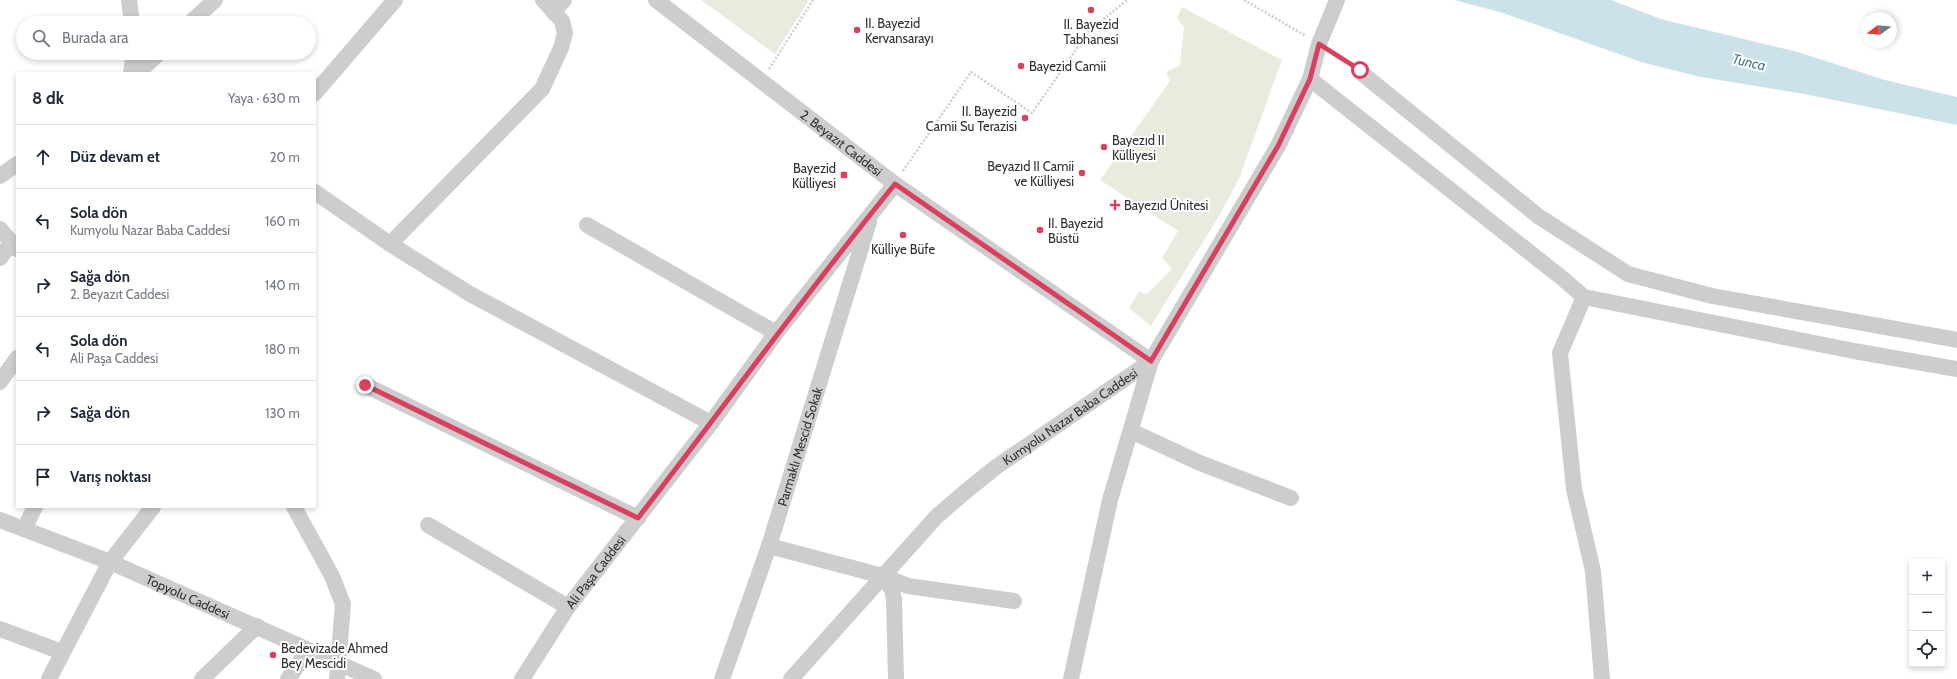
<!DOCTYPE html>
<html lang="tr">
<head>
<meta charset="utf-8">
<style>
	body { margin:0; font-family:Cabin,sans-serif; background:#f2f2f3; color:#1f2937 }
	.controls { position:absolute; right:12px; bottom:12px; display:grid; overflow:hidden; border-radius:0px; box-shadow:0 2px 6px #0003 }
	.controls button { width:36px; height:36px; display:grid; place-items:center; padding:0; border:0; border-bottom:1px solid #e0e1e3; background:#fff; color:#1f2937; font:20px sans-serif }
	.compass { position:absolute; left:1861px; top:12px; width:36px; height:36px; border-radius:50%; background:#fff; box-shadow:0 2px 6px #0003; rotate:254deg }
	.stop { position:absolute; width:12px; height:12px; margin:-9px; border:3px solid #d93f5e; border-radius:50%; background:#fff }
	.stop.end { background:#d93f5e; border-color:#fff; box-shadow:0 1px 4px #0008 }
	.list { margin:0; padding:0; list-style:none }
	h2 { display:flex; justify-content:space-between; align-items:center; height:52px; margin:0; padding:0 16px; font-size:17px }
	h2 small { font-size:13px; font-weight:400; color:#747a83 }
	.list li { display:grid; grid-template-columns:26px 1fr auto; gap:12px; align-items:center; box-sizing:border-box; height:64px; padding:0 16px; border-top:1px solid #e0e1e3 }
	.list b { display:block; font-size:15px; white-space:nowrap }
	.list p { margin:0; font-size:13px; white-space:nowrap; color:#747a83 }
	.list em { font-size:13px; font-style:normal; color:#747a83 }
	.icon { flex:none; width:22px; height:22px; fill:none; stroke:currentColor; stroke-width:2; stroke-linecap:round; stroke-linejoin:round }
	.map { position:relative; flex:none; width:1957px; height:679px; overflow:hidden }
	.search { position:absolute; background:#fff; box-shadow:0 2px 6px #0003; left:16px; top:16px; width:300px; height:44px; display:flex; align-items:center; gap:10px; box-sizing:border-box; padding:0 14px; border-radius:22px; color:#747a83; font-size:15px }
	.panel { position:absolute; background:#fff; box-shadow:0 2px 6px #0003; left:16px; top:72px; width:300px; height:436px; border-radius:0px }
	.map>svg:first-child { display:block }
	.green { fill:#e7ecdf }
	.water { fill:#cce2ea }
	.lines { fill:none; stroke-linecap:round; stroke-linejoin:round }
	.path { stroke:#cdcdcd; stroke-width:2.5; stroke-dasharray:2 2; stroke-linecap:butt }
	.minor { stroke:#cdcdcd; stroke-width:16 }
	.route { stroke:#d93f5e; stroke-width:5 }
	.poi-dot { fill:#d93f5e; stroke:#fff; stroke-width:1.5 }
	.labels { text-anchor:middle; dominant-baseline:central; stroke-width:4; stroke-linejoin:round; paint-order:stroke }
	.poi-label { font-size:13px; fill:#303030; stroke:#fff; text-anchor:start }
	.street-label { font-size:13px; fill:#303030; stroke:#fff }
	.water-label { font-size:14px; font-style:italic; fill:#43798c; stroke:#fff }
</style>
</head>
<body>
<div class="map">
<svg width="1957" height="679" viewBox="0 0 1957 679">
	<rect width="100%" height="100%" fill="#fff"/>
	<!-- green -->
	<g class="green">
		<path d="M701 0H809L775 54Z"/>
		<path d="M1182 7 1282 60 1239 179 1219 216 1151 326 1129 308 1139 291 1146 295 1172 269 1162 258 1178 231 1100 180 1170 81 1166 72 1180 65 1184 27 1177 18Z"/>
	</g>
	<!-- water -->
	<path class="water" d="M1454 0H1611L1661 19 1798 52 1885 80 1957 97V125L1804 94 1701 77 1641 62 1503 13Z"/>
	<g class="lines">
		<!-- path -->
		<g class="path">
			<path d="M1244 0 1306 36"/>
			<path d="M1332 53 1348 63"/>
			<path d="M769 69 813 0"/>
			<path d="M903 171 971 72 1032 113 1089 31 1127 0"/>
		</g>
		<!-- minor -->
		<g class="minor">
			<path d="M129 0 132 23"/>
			<path d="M543 0 562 21 565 33 561 48 542 89 390 244 470 294 711 423"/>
			<path id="s1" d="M656 0 895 184 1151 361"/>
			<path d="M553 12 564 0"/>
			<path d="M190 23 215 0"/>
			<path d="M1359 71 1538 216 1628 274 1712 296 1957 340"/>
			<path d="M131 73 134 53"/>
			<path d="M138 73 159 53"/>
			<path d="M1310 79 1562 278 1584 297 1854 351 1957 369"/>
			<path d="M315 93 395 0"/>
			<path d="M0 176 17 164"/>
			<path d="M315 192 390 244"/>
			<path d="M587 225 776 333"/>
			<path d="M0 229 17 249"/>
			<path d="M0 258 11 243"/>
			<path d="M1584 297 1560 353 1574 489 1593 571 1602 679"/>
			<path d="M0 382 17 358"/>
			<path d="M365 385 638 518"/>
			<path d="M1131 431 1200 463 1291 498"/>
			<path d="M294 507 332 576 343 604 337 679"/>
			<path id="s2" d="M0 520 110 562 374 679"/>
			<path d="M428 525 568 607"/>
			<path d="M24 529 35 507"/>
			<path d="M769 546 883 576 908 586 1014 601"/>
			<path d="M883 576 892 590 894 599 896 679"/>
			<path d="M0 629 62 652"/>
			<path d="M49 679 110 562 153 507"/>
			<path d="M202 679 257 626"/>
			<path d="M288 679 308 651"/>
			<path id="s3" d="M522 679 568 607 711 423 776 333 895 184"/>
			<path id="s4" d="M722 679 769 546 869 222"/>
			<path id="s5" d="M791 679 936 517 965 492 996 467 1151 361 1278 146 1310 79 1319 44 1337 0"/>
			<path d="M1071 679 1110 500 1151 361"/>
		</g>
	</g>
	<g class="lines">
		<!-- route -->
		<path class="route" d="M365 385 638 518C724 407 806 293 895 184L1151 361 1278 146 1310 79 1319 44 1360 70"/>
	</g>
	<!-- markers -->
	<g class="poi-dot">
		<circle cx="1091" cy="10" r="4"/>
		<circle cx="857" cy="30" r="4"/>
		<circle cx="1021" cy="66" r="4"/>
		<circle cx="1025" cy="118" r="4"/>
		<circle cx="1104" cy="147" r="4"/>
		<circle cx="1082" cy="173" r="4"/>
		<rect x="840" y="171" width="8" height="8" rx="2"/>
		<path d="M1113 199h4v4h4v4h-4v4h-4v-4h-4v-4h4z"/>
		<circle cx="1040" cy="230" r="4"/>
		<circle cx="903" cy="235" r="4"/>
		<circle cx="273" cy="655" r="4"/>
	</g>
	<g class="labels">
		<!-- poi labels -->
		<g class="poi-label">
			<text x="865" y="23">II. Bayezid<tspan x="865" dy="15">Kervansarayı</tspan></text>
			<text x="1091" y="24" text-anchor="middle">II. Bayezid<tspan x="1091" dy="15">Tabhanesi</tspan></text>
			<text x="1029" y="66">Bayezid Camii</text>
			<text x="1017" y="111" text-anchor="end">II. Bayezid<tspan x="1017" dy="15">Camii Su Terazisi</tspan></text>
			<text x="1112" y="140">Bayezıd II<tspan x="1112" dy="15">Külliyesi</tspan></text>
			<text x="1074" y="166" text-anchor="end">Beyazıd II Camii<tspan x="1074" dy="15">ve Külliyesi</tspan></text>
			<text x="836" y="168" text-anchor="end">Bayezid<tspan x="836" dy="15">Külliyesi</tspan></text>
			<text x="1124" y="205">Bayezıd Ünitesi</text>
			<text x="1048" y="223">II. Bayezid<tspan x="1048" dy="15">Büstü</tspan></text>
			<text x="903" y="249" text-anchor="middle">Külliye Büfe</text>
			<text x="281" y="648">Bedevizade Ahmed<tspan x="281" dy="15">Bey Mescidi</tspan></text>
		</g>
		<!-- street labels -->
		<g class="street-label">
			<text stroke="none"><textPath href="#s1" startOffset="234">2. Beyazıt Caddesi</textPath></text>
			<text stroke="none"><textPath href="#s5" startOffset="385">Kumyolu Nazar Baba Caddesi</textPath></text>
			<text stroke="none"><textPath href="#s4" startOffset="245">Parmaklı Mescid Sokak</textPath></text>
			<text stroke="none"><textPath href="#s3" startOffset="130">Ali Paşa Caddesi</textPath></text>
			<text stroke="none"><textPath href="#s2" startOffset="203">Topyolu Caddesi</textPath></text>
		</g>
		<!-- water labels -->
		<g class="water-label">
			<text transform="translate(1749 62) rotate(13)">Tunca</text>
		</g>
	</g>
</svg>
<div class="controls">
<button>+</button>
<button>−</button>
<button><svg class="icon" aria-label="locate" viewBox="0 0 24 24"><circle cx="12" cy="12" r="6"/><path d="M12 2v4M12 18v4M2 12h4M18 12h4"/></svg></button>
</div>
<svg class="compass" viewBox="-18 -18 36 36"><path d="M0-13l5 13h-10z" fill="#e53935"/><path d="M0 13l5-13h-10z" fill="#747a83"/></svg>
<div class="stop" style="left:1360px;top:70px"></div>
<div class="stop end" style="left:365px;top:385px"></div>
<div class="search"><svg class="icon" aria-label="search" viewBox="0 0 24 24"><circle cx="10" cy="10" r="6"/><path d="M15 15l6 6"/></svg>Burada ara</div>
<section class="panel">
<h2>8 dk<small>Yaya · 630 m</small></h2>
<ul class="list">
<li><svg class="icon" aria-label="ahead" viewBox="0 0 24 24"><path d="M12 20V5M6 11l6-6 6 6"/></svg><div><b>Düz devam et</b></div><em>20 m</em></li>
<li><svg class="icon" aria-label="left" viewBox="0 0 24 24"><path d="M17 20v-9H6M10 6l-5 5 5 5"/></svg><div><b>Sola dön</b><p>Kumyolu Nazar Baba Caddesi</p></div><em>160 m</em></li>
<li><svg class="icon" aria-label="right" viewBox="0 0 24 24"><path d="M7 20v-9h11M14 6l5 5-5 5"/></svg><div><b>Sağa dön</b><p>2. Beyazıt Caddesi</p></div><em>140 m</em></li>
<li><svg class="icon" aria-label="left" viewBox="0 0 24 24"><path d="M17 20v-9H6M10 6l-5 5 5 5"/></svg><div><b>Sola dön</b><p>Ali Paşa Caddesi</p></div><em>180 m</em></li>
<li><svg class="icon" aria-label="right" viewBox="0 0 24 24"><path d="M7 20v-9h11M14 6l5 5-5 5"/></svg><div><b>Sağa dön</b></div><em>130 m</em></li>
<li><svg class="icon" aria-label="arrive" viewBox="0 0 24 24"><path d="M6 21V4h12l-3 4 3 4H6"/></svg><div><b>Varış noktası</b></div></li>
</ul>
</section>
</div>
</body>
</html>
